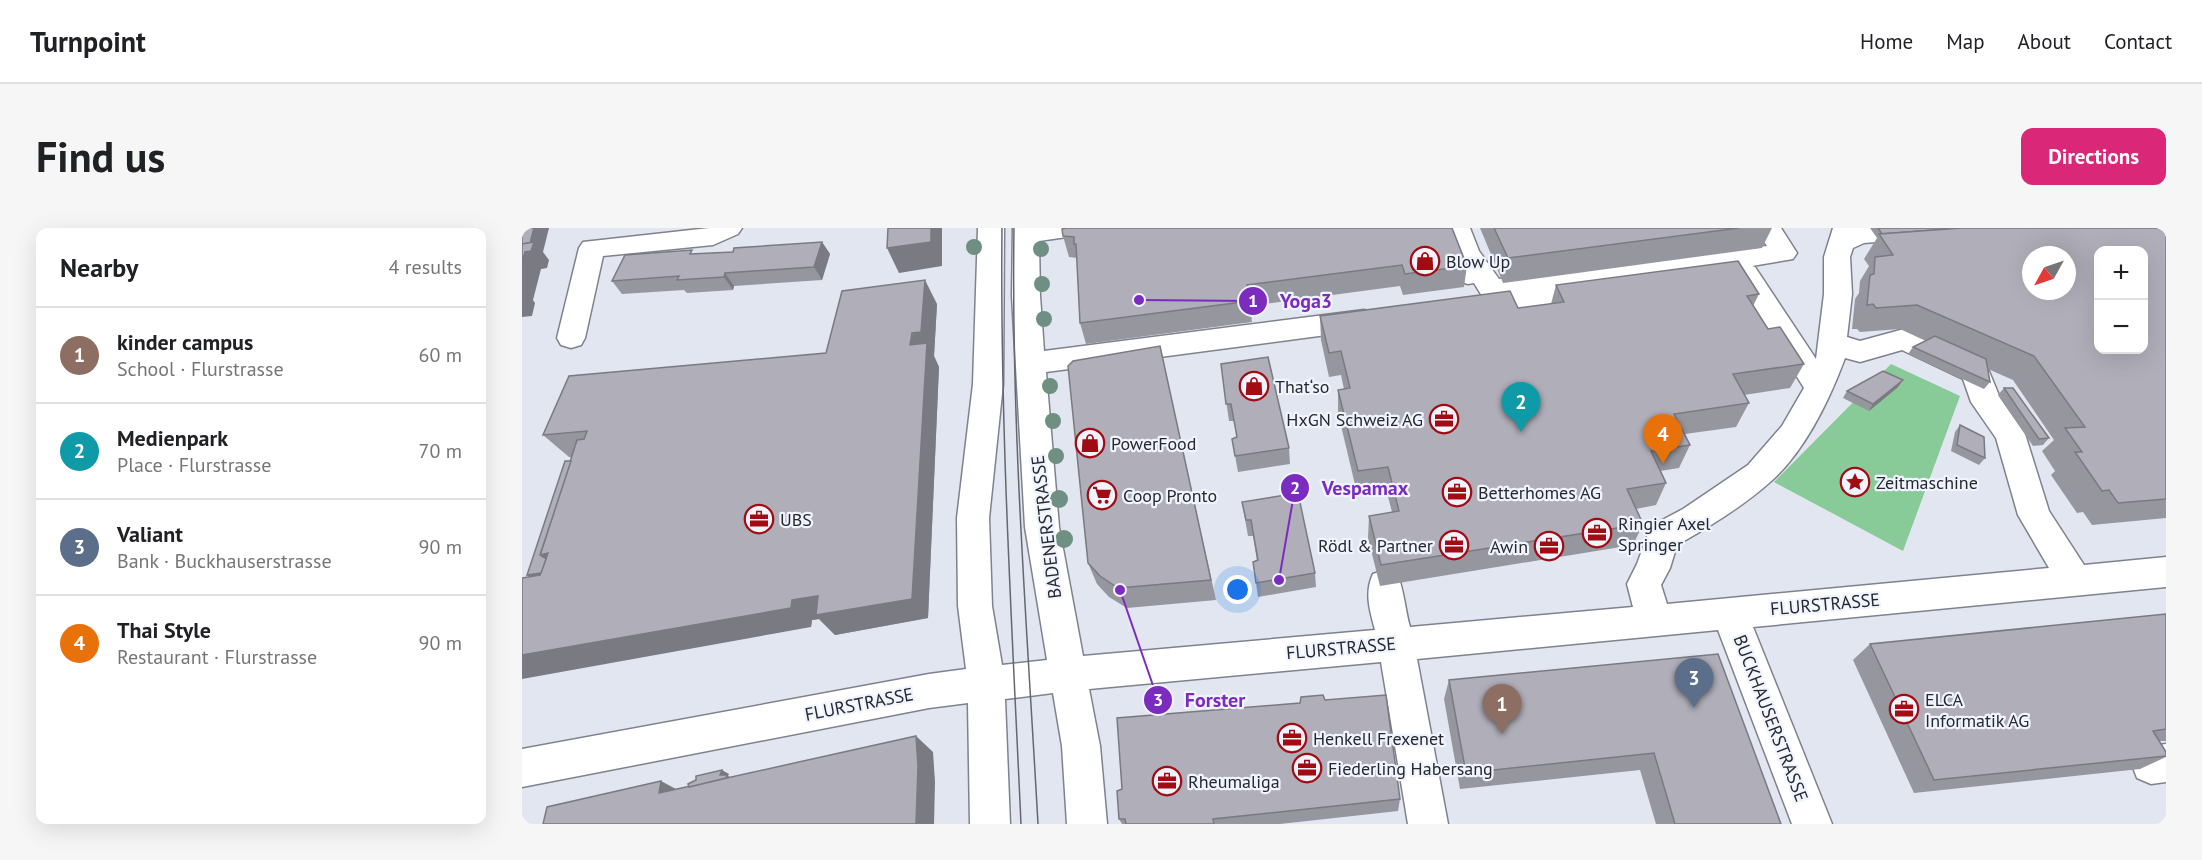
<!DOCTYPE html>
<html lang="en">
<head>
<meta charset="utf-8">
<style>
	body { margin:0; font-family:"PT Sans",sans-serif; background:#f6f6f6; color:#202124 }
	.controls { position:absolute; right:18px; top:18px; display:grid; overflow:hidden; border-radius:12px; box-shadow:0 6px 24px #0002 }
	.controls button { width:54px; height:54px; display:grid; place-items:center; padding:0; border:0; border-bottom:2px solid #e0e0e0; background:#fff; color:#202124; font:30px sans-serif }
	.compass { position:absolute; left:1500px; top:18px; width:54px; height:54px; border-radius:50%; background:#fff; box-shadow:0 6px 24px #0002; rotate:230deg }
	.you { position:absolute; left:716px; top:362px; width:21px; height:21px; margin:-15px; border:4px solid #fff; border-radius:50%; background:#1a73e8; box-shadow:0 0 0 9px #1a73e833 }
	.badge { display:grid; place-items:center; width:39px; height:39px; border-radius:50%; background:#db2777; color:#fff; font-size:20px; font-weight:700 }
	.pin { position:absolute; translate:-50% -50px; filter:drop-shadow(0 2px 3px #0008) }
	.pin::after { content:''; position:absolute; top:32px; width:21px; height:18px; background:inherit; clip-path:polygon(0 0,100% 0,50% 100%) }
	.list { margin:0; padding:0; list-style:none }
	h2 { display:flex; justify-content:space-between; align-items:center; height:78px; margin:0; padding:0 24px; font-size:26px }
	h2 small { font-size:20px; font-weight:400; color:#757577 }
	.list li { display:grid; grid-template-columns:39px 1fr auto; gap:18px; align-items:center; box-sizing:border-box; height:96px; padding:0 24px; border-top:2px solid #e0e0e0 }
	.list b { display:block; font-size:22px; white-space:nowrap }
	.list p { margin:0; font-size:20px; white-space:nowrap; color:#757577 }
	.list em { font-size:20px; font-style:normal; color:#757577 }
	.map { position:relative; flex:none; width:1644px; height:596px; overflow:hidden; border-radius:12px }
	header { display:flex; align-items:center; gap:36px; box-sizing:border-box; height:84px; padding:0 30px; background:#fff; border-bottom:2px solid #e0e0e0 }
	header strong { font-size:28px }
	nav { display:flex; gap:33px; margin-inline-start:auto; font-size:21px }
	.intro { display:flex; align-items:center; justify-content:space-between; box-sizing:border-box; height:144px; padding:0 36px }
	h1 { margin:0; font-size:42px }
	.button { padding:15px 27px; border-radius:12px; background:#db2777; color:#fff; font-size:21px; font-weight:700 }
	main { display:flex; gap:36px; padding:0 36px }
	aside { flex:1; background:#fff; border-radius:12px; box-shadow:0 6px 24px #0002 }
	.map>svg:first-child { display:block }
	.green { fill:#89ca99 }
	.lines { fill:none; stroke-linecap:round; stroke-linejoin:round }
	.minor-casing { stroke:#7e828c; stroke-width:3 }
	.minor { fill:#fff; fill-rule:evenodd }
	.tram { stroke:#64676e; stroke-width:1.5 }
	.tree { fill:#6e8f81 }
	.wall { fill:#96969f }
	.shaded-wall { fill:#7a7a82 }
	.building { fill:#afaeb9; stroke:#7a7a82; stroke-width:1.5; fill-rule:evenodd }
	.labels { text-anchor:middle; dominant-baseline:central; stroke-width:4.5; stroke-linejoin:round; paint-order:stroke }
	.poi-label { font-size:18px; fill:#26282c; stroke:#eff4ff; text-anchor:start }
	.street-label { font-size:18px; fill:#26282c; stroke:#eff4ff }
	.leader { fill:none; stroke:#7b2cbf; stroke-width:2 }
	.callout-dot { fill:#7b2cbf; stroke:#eff4ff; stroke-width:2 }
	.mark-label { font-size:18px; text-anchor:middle; font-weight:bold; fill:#fff }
	.callout-label { font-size:20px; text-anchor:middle; font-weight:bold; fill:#7b2cbf; stroke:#eff4ff; stroke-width:4.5; stroke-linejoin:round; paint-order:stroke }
</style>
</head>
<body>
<header>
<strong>Turnpoint</strong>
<nav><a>Home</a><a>Map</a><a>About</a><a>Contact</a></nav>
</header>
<div class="intro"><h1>Find us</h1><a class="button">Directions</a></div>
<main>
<aside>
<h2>Nearby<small>4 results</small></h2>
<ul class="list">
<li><span class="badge" style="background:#8d6e63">1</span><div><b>kinder campus</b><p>School · Flurstrasse</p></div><em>60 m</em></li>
<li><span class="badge" style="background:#0f9aa8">2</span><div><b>Medienpark</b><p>Place · Flurstrasse</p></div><em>70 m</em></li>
<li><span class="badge" style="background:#5c6f8a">3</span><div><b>Valiant</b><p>Bank · Buckhauserstrasse</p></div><em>90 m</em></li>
<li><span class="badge" style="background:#e8710a">4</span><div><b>Thai Style</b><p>Restaurant · Flurstrasse</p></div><em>90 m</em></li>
</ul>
</aside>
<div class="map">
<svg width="1644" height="596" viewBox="0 0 1644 596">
	<rect width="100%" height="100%" fill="#e1e6f1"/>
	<!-- green -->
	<path class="green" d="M1369 136 1438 168 1381 323 1252 254Z"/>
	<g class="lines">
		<!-- minor casing -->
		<g class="minor-casing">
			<g id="minor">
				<path d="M187 0H220L216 6 191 17 81 28 63 110 59 117 49 120 39 117 35 110 57 20 61 14Z"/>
				<path d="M456 0H482L481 156 467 290 470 378 480 437 525 432 503 299 490 68 491 0H570L566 6 517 13 518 68 522 123 842 82 852 85 856 92 852 99 842 102 524 144 537 299 561 428 853 402C848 383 842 365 851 346L863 342 875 346C882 361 883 382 888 399L1111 379 1105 356 1115 336 1129 298 1161 281 1226 237 1260 198 1282 160 1217 55 1179 60 1169 57 1166 51 1169 45 1078 57 1084 58 1088 65 1084 72 1074 74 950 91 940 88 936 81 940 74 966 69 960 68 952 55 946 56 936 53 929 39 932 25 922 0H948L957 23 977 51 1245 18 1233 0H1259L1275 25 1271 31 1230 38 1233 39 1294 131 1302 66V29L1311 0H1438L1434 6 1425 8 1342 15 1331 20 1328 29 1330 66 1325 109 1338 113 1382 101 1464 136 1478 170 1503 206 1527 283 1562 337 1644 329V359L1231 399 1310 596H1270L1196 402 895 431 926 596H886L859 434 567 461 578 518 585 596H545L540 518 531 465 483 471 488 596H448L446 475 407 480 0 559V521L407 446 444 441 436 378 435 290 451 156ZM1380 122 1441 151 1449 174 1474 210 1496 287 1527 340 1145 376 1139 357 1148 340 1155 317C1187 299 1220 279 1247 255 1282 225 1307 173 1323 130L1338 134Z"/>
				<path d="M1644 516V554L1629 556 1615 550 1610 537 1615 524 1629 518Z"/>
			</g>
		</g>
		<!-- minor -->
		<use href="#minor" class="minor"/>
		<!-- tram -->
		<g class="tram">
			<path d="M480 0C478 199 490 398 499 596"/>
			<path d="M492 0C489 199 505 398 516 596"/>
		</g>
	</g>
	<!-- trees -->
	<g class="tree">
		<circle cx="452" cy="19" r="8"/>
		<circle cx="519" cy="21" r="8"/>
		<circle cx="520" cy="56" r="8"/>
		<circle cx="522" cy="91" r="8"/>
		<circle cx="528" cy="158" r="8"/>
		<circle cx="531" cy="193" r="8"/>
		<circle cx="534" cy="228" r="8"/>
		<circle cx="537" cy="271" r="9"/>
		<circle cx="542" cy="311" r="9"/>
	</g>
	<!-- wall -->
	<g class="wall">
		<path d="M958 0H1250L1240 20 981 55Z"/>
		<path d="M1348 0H1644V290L1570 297 1561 284 1555 285 1529 247 1533 243 1520 223 1532 212 1491 152 1466 141 1468 154 1462 161 1386 126 1391 119 1404 113 1378 101 1338 104 1335 101H1330L1333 71 1337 65 1338 53 1347 38 1342 31 1355 10Z"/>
		<path d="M541 8 945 38 942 59 881 67 878 58 728 78 730 94 564 116 558 95 555 30 547 29Z"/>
		<path d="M300 14 308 26 300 52 212 58 211 62 165 65 162 62 100 66 90 53 173 26 211 24Z"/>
		<path d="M1034 57 1237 66 1231 78 1246 101 1282 136 1268 160 1222 167 1227 175 1214 199 1163 206 1168 217 1157 240 1138 243 1144 255 1134 277 1114 281 1121 296 1111 317 858 358 846 310 847 288 870 284 864 261 835 265 816 185V162L822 161 819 147 807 149 799 112 798 88 996 80 1029 76Z"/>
		<path d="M415 76 412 128 417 139 406 390 313 407 297 391 290 392 289 399 8 349 5 347 50 229H47L21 207 304 125Z"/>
		<path d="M638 118 694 372 605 380 587 369 575 356 566 335Z"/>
		<path d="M699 136 767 220 768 236 716 244 710 211 715 210 712 193H707Z"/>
		<path d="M1381 152 1376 159 1347 183 1321 170 1325 163Z"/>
		<path d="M1482 160 1527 210 1521 217 1511 218 1476 167Z"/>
		<path d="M1438 197 1463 230 1457 237 1429 223 1433 204Z"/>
		<path d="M720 274 793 345 794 359 736 369 731 334 735 333 731 308H726Z"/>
		<path d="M1644 386V513H1637L1644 524V529L1618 541 1392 565 1331 432 1348 416Z"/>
		<path d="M1196 426 1259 596H1134L1118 542 938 561 922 471 927 452Z"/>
		<path d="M803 472 878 571 876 583 758 596H600L597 591 778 475Z"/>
	</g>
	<!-- shaded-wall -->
	<g class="shaded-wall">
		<path d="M12 0H27L21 24 27 32 25 40 19 41 11 72 13 75 10 88 0 89V22Z"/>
		<path d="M409 0H420V38L377 45 365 20Z"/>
		<path d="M300 14 308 26 300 52 292 39Z"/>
		<path d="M203 45 212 58 211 62 202 49Z"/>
		<path d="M403 52 415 76 412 128 417 139 406 390 313 407 297 391 290 392 289 399 0 451V427L270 372 388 117Z"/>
		<path d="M1381 152 1376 159 1347 183 1351 176Z"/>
		<path d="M80 235 48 342 14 353 5 347 18 327Z"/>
		<path d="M394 508 411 524 413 554 412 596H394Z"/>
		<path d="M200 542 207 546 206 548 212 551 202 571 198 547Z"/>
		<path d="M139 553 167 568 137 565Z"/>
	</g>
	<!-- building -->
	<g class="building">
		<path d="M0 0H12L8 15 0 16Z"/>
		<path d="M366 0H409V14L365 20Z"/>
		<path d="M544 0H930L945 38 883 46 880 37 725 57 728 73 558 95 554 16H552V9L541 8 540 1Z"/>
		<path d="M972 0H1217L986 30Z"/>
		<path d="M1356 0H1440L1360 6Z"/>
		<path d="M1440 0H1644V271L1596 275 1587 262 1580 263 1553 224H1560L1543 200 1563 199 1512 128 1395 77 1354 80 1351 76 1345 77 1348 47 1352 46 1353 29 1371 27 1357 6ZM1576 22H1622V122H1576ZM1509 27H1545V63H1509Z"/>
		<path d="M12 14 9 23 3 24 0 33V16Z"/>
		<path d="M300 14 292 39 203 45 202 49 155 52 157 48 90 53 103 27 170 22 168 26 211 24 212 20Z"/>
		<path d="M1216 33 1237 66 1225 68 1246 101 1258 99 1282 136 1211 146 1227 175 1152 186 1168 217 1129 223 1144 255 1105 261 1121 296 859 337 847 288 877 283 866 239 836 243 816 162 828 160 819 123 807 125 798 88 988 63 996 80 1042 74 1034 57Z"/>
		<path d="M403 52 399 104 390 105 388 117 405 115 390 371 294 387 296 368 270 372 269 380 0 427V350L18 347 26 325 18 327 55 212 62 211 65 203 21 207 47 148 304 125 320 63Z"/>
		<path d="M1413 108 1464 131 1468 154 1391 119Z"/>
		<path d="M638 118 689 352 596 360 578 348 566 335 546 138 551 133Z"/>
		<path d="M746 129 767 220 713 228 710 211 715 209 709 176H704L699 136Z"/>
		<path d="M1361 143 1381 152 1351 176 1325 163Z"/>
		<path d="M1482 160H1491L1527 210 1517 211Z"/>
		<path d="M1438 197 1462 209 1463 230 1435 217Z"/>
		<path d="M43 233H49L18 327 24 331 19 345 5 347Z"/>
		<path d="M776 265 793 345 734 355 731 334 736 332 729 292H724L720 274Z"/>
		<path d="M1644 386V501L1631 503 1644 524V528L1412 552 1348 416Z"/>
		<path d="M1196 426 1259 596H1153L1132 525 944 545 927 452Z"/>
		<path d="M801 467 803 472 864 467 878 571 691 591 692 596H604L603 591H597L595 563 600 561 595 490 778 475 779 469Z"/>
		<path d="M394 508 396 538 394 596H21L25 579 139 553 137 565Z"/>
		<path d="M200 542 198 547H205L204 550 167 559 166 556 174 552V548Z"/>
	</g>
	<!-- icons -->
	<defs>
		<g id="shop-ring" transform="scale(1.5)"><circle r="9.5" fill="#eff4ff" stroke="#a30b13" stroke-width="1.5"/><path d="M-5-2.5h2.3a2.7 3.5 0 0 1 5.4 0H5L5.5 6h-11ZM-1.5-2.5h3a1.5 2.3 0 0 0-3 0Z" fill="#a30b13"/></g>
		<g id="office-ring" transform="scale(1.5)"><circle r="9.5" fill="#eff4ff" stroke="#a30b13" stroke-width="1.5"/><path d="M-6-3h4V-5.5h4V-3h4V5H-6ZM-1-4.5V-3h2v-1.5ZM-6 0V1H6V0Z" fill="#a30b13"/></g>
		<g id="sight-ring" transform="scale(1.5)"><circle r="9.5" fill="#eff4ff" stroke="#a30b13" stroke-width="1.5"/><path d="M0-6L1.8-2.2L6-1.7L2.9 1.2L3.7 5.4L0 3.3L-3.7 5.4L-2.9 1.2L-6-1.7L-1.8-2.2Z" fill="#a30b13"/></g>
		<g id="supermarket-ring" transform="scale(1.5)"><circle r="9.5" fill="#eff4ff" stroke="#a30b13" stroke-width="1.5"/><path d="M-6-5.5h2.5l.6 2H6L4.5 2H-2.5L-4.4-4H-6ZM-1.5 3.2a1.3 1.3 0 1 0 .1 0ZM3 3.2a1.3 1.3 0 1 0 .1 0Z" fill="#a30b13"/></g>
	</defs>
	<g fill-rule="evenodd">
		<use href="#shop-ring" x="903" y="33"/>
		<use href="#shop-ring" x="732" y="158"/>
		<use href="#office-ring" x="922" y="191"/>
		<use href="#shop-ring" x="568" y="215"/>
		<use href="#sight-ring" x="1333" y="254"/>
		<use href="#office-ring" x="935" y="264"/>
		<use href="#supermarket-ring" x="580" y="267"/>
		<use href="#office-ring" x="237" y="291"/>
		<use href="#office-ring" x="1075" y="305"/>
		<use href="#office-ring" x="932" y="317"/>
		<use href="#office-ring" x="1027" y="318"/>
		<use href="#office-ring" x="1382" y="481"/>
		<use href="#office-ring" x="770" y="510"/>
		<use href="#office-ring" x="785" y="540"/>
		<use href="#office-ring" x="645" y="553"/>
	</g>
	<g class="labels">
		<!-- poi labels -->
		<g class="poi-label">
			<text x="924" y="33">Blow Up</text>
			<text x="753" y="158">That‘so</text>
			<text x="901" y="191" text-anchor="end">HxGN Schweiz AG</text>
			<text x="589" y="215">PowerFood</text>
			<text x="1354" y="254">Zeitmaschine</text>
			<text x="956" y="264">Betterhomes AG</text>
			<text x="601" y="267">Coop Pronto</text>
			<text x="258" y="291">UBS</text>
			<text x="1096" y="295">Ringier Axel<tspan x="1096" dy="21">Springer</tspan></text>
			<text x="911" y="317" text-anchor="end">Rödl &amp; Partner</text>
			<text x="1006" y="318" text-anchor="end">Awin</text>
			<text x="1403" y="471">ELCA<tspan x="1403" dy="21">Informatik AG</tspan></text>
			<text x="791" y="510">Henkell Frexenet</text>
			<text x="806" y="540">Fiederling Habersang</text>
			<text x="666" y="553">Rheumaliga</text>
		</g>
		<!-- street labels -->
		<g class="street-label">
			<text transform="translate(524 299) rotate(-97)">BADENERSTRASSE</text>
			<text transform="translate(1303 376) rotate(-5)">FLURSTRASSE</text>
			<text transform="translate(819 420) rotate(-5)">FLURSTRASSE</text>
			<text transform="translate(337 476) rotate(-11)">FLURSTRASSE</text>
			<text transform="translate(1249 490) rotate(69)">BUCKHAUSERSTRASSE</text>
		</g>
	</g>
	<!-- callouts -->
	<path class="leader" d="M617 72L731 73M757 352L773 260M598 362L636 472"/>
	<g class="callout-dot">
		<circle cx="617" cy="72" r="6"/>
		<circle cx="757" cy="352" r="6"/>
		<circle cx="598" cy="362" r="6"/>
		<circle cx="731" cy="73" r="15"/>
		<circle cx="773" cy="260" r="15"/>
		<circle cx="636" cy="472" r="15"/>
	</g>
	<g class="mark-label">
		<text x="731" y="79">1</text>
		<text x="773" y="266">2</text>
		<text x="636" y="478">3</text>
	</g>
	<g class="callout-label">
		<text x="784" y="80">Yoga3</text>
		<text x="843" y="267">Vespamax</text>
		<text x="693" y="479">Forster</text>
	</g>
</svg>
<div class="controls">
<button>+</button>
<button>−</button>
</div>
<svg class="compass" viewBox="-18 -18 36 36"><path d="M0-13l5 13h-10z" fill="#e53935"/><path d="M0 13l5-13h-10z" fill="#757577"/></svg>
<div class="you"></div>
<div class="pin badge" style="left:980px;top:506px;background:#8d6e63">1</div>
<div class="pin badge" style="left:999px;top:204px;background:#0f9aa8">2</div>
<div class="pin badge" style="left:1172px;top:480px;background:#5c6f8a">3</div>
<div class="pin badge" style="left:1141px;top:236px;background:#e8710a">4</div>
</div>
</main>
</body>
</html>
